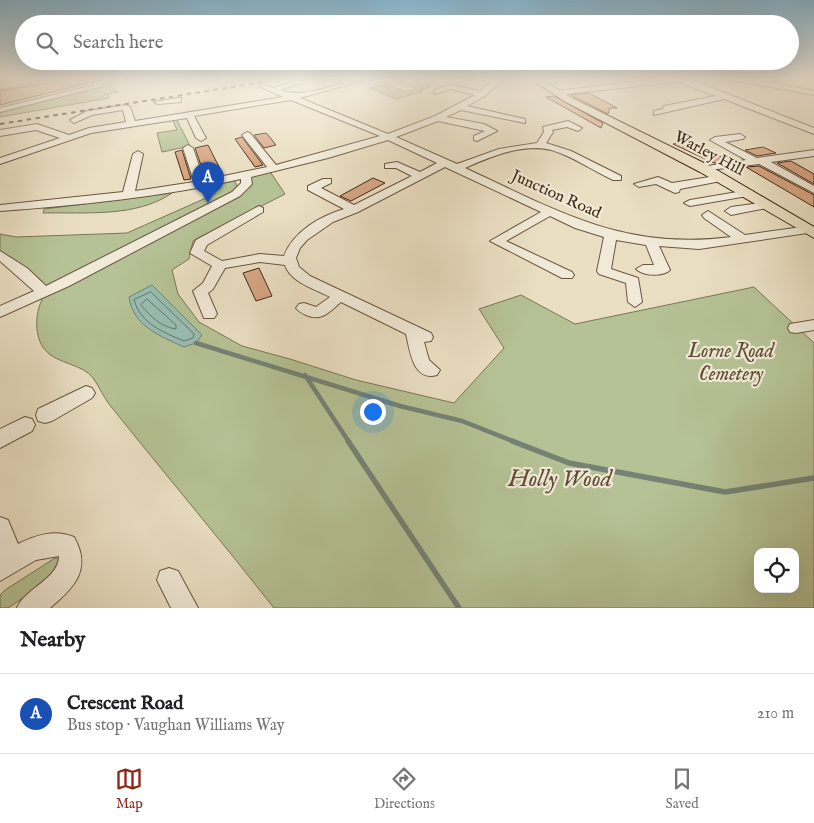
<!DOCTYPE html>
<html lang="en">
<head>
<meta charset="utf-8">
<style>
	body { margin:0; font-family:"IM FELL English",serif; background:#f6f6f6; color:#202124 }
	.controls { position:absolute; right:15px; bottom:15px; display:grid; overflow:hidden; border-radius:10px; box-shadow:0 5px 20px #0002 }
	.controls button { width:45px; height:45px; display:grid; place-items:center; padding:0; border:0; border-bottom:1px solid #e0e0e0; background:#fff; color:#202124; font:25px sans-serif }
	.you { position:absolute; left:372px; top:411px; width:18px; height:18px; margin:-12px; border:4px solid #fff; border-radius:50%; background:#1a73e8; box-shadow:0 0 0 8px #1a73e833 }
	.badge { display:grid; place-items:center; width:32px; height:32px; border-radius:50%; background:#8f2418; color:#fff; font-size:16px; font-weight:700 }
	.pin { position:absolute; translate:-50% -41px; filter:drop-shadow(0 1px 2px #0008) }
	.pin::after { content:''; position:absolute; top:26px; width:18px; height:15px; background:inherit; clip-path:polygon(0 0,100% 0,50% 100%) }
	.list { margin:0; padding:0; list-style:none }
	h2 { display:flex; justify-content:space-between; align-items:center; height:65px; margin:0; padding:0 20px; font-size:21px }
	h2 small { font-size:16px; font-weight:400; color:#757577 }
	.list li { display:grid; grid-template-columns:32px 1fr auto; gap:15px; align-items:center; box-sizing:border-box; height:80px; padding:0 20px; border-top:1px solid #e0e0e0 }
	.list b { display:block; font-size:19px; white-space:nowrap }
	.list p { margin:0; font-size:16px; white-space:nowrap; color:#757577 }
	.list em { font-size:16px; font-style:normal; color:#757577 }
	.icon { flex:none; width:28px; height:28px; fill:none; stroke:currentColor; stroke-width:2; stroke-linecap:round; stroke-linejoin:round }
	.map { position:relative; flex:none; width:814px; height:608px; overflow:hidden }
	.search { position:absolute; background:#fff; box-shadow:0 5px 20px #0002; left:15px; right:15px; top:15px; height:55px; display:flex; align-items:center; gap:12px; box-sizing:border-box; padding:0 18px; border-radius:28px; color:#757577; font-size:19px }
	.sheet { height:145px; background:#fff }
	nav { display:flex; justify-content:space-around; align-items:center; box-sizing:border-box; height:70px; border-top:1px solid #e0e0e0; background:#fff; font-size:14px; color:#757577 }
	nav a { display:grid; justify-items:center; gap:2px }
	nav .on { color:#8f2418 }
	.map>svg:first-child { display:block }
	.green { fill:#b5c295; stroke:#7b7655; fill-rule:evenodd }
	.water { fill:#98bdb3; stroke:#758274 }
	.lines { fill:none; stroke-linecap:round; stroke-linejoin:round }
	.shore { stroke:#6c7364; stroke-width:1 }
	.stream-far1 { stroke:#758274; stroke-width:4.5 }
	.stream { stroke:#758274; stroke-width:5.5 }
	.building { fill:#d7a683; stroke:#412915 }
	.minor-casing { stroke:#6b5640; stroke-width:2 }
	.major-casing { stroke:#412915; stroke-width:2 }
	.minor { fill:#f1ead8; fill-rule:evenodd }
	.major { fill:#eadfc3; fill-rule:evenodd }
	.rail { stroke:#412915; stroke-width:2; stroke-dasharray:4.5 4.5; stroke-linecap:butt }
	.labels { text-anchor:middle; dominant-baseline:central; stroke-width:4.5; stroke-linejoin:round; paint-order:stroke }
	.far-street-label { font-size:16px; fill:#412915; stroke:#f1ead8 }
	.park-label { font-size:20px; font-style:italic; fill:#5e4f35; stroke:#f1ead8 }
	.near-park-label { font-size:24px; font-style:italic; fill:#5e4f35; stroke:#f1ead8 }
</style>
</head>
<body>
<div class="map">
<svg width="814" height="608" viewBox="0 0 814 608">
	<rect width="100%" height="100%" fill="#eadfc3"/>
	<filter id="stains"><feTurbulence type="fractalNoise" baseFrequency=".004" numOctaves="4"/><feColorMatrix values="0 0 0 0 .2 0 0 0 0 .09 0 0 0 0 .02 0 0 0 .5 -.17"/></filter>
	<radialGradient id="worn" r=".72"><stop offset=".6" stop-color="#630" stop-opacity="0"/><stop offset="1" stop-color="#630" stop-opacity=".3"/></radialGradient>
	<!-- green -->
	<g class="green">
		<path d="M119 78H134L109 85 118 92 108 94 109 98 0 117V112L107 85 103 82Z"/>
		<path d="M407 79 432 86 420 90 423 91 397 99 369 88 386 84 406 92 415 90V88L397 81Z"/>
		<path d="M176 118 190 146 162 152 157 133 177 130 172 119Z"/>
		<path d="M269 170 285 194 193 241 189 259 172 270 178 294 199 322 242 346 290 359 356 380 454 403 504 348 479 309 521 295 575 324 754 287 814 343V608H274C220 539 164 473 109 404 103 396 99 386 93 378 83 364 57 364 45 350 34 337 35 313 42 300L36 295 43 291 0 260V234L16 237 127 233 215 194V181L233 177 239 191 245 175ZM758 552H795V589H758Z"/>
		<path d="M172 193C136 218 84 212 43 213L44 209Z"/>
		<path d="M55 558 60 559 56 576 8 608H0V595L5 590Z"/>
	</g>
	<!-- water -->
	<path class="water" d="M152 285 202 335 196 343 184 347C160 336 133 326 129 297Z"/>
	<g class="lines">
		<!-- shore -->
		<g class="shore">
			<path d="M151 292 194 334 193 338 184 341C163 332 141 324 134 300Z"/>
			<path d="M147 299 176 325V329C161 327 150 316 141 305Z"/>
		</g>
		<!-- stream-far1 -->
		<g class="stream-far1">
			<path d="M196 343 400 406 462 421 515 442"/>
			<path d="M305 375 349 442"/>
		</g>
		<!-- stream -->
		<g class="stream">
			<path d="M348 441 459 608"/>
			<path d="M512 441 569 463 725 492 814 478"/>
		</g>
	</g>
	<!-- building -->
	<g class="building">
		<path d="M72 78 100 80 0 105V91Z"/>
		<path d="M589 93 600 99 617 108H610L608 114 571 95Z"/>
		<path d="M554 96 603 123 601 128 546 97Z"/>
		<path d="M266 133 268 135 276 145 264 148 254 135Z"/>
		<path d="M242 137 263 165 255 167 235 139Z"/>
		<path d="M693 141 728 161 714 163 673 144Z"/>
		<path d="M208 145 216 161 223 174 205 177 195 148Z"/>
		<path d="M763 147 776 153 757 156 745 150Z"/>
		<path d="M182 150 191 179 184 180 175 152Z"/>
		<path d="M791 161 814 174V184L777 163Z"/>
		<path d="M759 166 814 195V207L746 167Z"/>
		<path d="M373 178 385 183 351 201 340 196Z"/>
		<path d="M259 268 272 296 256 301 243 273Z"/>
	</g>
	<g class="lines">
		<!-- minor casing -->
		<g class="minor-casing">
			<g id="minor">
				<path d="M35 78H52L0 89V85Z"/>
				<path d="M294 78 305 82 280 90C308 101 342 78 371 78L300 98 388 134 435 116 475 95 451 89 434 94V90L450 85 480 91 496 78H504L485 96 467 106 525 119V123L461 110 446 117 484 124 497 131 477 141 474 140V136L485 131 438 121 396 137 457 164 499 149 537 143 544 132 543 127 568 121 582 128 578 131 567 127 552 130 553 132 546 143 571 151 621 176V180H613C593 171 573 156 551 150 522 143 490 157 465 168 558 211 624 251 731 237L704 218 702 215 708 211 745 235 809 226 813 227 814 232 699 249 659 246 670 270C663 277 643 276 636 269L643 265H654L646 245 616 240 611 269 638 278 642 302 635 307 628 302 626 283 599 274 597 271 604 237 575 228 550 216 506 241 572 272 574 275 572 278H562L490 241 541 212 445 167 358 212 333 222 307 240 300 248 296 258 299 267 310 276 431 333 433 337 431 341 424 342 429 360 440 370 437 375C413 382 410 351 406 334L341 302C329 312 322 322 306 315 302 313 299 312 296 308L299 304 304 303 316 307 330 297C315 289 290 282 285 265L260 262 225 268 213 289 208 293 217 314 214 318H204L193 291 203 283 212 266 190 253 196 240 259 206 263 208V212L207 245 204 251 222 261 260 254 284 256C293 232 320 216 344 209L308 190V186L323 179H331V183L321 188 354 205 412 176 396 168H385V164L397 162 420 172 437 163 388 140 328 158 251 177 252 184 240 196 69 286 0 317V306L34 291 0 261V251L27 268 46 286 232 192 241 183V179C162 197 81 205 0 211V205L123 192 133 154 138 151 143 154 135 191 194 182 183 148 188 145 193 148 204 180 267 167 242 135 247 132 250 133 276 165 380 136 291 100 194 116 206 138 201 141 196 138 187 118 91 133 0 164V158L60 138 36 130 0 136V130L37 124 69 135 89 128 126 122 123 110 92 115 74 123 70 120 87 111 126 105 130 107 135 121 283 97 259 86 263 84 273 88 294 82Z"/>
				<path d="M411 78H419L420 79 416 81Z"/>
				<path d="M670 78H687L814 128V134L724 99 654 115V111L663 109 664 106 716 96 678 82 556 95 552 93 556 91Z"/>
				<path d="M720 78 759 80 814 91V95Z"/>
				<path d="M94 82H100L103 86 0 112V108L94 85Z"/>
				<path d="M178 98H181V102L158 104 154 102Z"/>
				<path d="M740 134 745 137 743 139 725 142 757 158 814 150V156L771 162 814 186V193L759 164 701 171V167L746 160 710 140 715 137Z"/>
				<path d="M722 175 726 176V180L680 189 679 192 675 193 656 184 639 187 634 184 658 177 672 183Z"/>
				<path d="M749 190 753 191V195L690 206 684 203 690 200Z"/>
				<path d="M768 202 772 203V207L731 215 725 211 731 207Z"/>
				<path d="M814 320V330L796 333 790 332 788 328 790 324Z"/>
				<path d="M86 386 92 388 95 393 92 398 52 421 45 423 38 421 36 415 38 409Z"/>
				<path d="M25 417 32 419 35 425 32 431 0 448V429Z"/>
				<path d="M0 517 8 520 18 544C36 535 55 529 74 537 92 569 75 587 50 608H17C25 588 59 579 59 556L36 560 0 581Z"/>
				<path d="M169 568 178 571 198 608H171L157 580 160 571Z"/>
			</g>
		</g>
		<!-- major casing -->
		<g class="major-casing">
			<path id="major" d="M529 78H540L572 98 710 166 814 227V238L700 172 566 102Z"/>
		</g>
		<!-- minor -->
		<use href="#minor" class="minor"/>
		<!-- major -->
		<use href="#major" class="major"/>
		<!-- rail -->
		<path class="rail" d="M0 124 289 78"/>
	</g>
	<!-- sky -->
	<linearGradient id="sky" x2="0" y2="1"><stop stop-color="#88b8d3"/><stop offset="0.48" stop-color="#f6f1e4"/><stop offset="1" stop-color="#f6f1e4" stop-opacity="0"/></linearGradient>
	<rect width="814" height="164" fill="url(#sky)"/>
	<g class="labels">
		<!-- far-street labels -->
		<g class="far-street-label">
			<text transform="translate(709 154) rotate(28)">Warley Hill</text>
			<text transform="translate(556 195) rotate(24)">Junction Road</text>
		</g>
		<!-- park labels -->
		<g class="park-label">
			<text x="731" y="351">Lorne Road<tspan x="731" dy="23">Cemetery</tspan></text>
		</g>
		<!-- near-park labels -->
		<g class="near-park-label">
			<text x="560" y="479">Holly Wood</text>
		</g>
	</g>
	<rect width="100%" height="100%" filter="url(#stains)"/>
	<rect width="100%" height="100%" fill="url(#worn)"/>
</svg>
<div class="controls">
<button><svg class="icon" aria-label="locate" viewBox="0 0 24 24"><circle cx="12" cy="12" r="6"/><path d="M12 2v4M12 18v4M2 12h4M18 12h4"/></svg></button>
</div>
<div class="you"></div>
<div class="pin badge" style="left:208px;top:203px;background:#1a4fb4">A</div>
<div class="search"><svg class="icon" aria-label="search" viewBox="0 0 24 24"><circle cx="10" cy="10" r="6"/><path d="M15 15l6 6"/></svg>Search here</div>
</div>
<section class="sheet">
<h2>Nearby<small></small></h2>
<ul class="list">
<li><span class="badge" style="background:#1a4fb4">A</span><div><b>Crescent Road</b><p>Bus stop · Vaughan Williams Way</p></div><em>210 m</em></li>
</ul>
</section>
<nav>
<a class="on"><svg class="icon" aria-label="map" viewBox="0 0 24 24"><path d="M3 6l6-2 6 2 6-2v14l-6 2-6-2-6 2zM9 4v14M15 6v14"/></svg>Map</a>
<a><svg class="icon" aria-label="directions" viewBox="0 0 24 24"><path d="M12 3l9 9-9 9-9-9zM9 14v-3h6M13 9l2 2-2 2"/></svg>Directions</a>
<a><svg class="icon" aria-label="saved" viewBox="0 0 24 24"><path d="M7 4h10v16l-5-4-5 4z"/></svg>Saved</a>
</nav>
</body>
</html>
